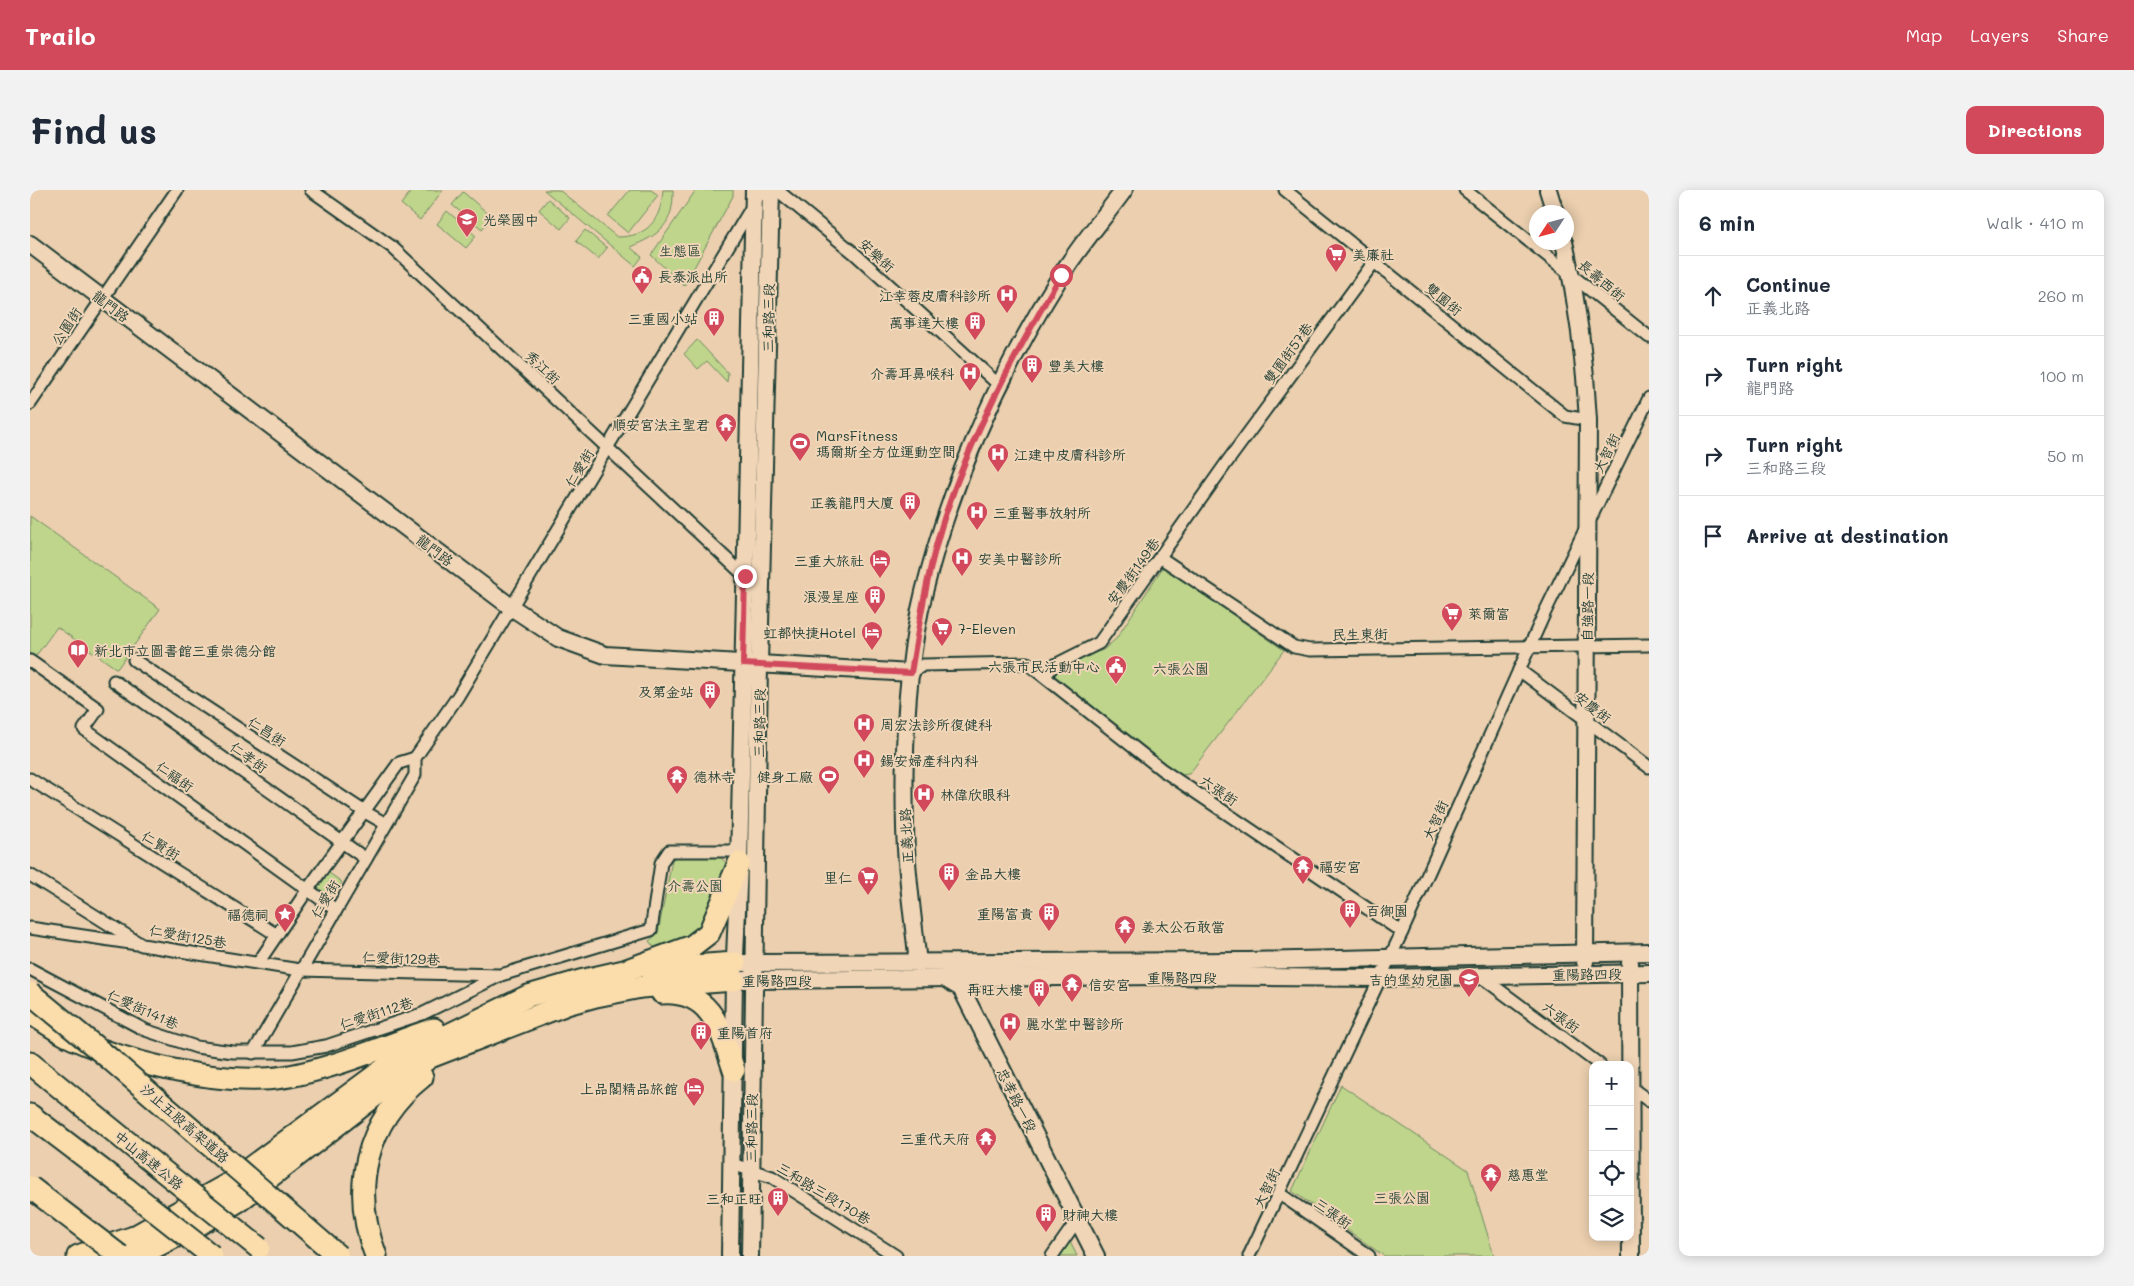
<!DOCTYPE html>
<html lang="en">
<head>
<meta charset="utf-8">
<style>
	body { margin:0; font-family:Mali,"LXGW WenKai TC",sans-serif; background:#f2f2f3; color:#1f2937 }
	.controls { position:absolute; right:15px; bottom:15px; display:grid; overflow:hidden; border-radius:10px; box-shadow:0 2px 12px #0003 }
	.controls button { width:45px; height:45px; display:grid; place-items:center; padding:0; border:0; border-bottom:1px solid #e0e1e3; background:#fff; color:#1f2937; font:25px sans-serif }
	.compass { position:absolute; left:1499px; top:15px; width:45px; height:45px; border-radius:50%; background:#fff; box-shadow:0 2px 12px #0003; rotate:234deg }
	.stop { position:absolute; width:15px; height:15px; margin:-11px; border:4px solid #d1495b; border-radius:50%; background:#fff }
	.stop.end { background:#d1495b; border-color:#fff; box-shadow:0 1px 5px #0008 }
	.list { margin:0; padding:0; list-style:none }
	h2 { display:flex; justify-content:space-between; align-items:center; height:65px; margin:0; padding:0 20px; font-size:21px }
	h2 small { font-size:16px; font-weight:400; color:#747a83 }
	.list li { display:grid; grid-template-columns:32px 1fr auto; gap:15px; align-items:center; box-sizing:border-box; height:80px; padding:0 20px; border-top:1px solid #e0e1e3 }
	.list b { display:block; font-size:19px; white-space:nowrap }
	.list p { margin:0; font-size:16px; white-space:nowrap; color:#747a83 }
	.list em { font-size:16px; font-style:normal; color:#747a83 }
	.icon { flex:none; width:28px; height:28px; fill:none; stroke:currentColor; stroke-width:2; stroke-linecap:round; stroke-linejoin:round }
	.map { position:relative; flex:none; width:1619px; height:1066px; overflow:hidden; border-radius:10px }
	header { display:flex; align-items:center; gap:30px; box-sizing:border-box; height:70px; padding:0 25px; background:#d1495b; color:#fff }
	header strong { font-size:24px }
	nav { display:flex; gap:28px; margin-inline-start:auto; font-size:18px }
	.intro { display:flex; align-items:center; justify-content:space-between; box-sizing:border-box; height:120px; padding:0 30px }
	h1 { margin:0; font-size:35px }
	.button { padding:12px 22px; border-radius:10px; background:#d1495b; color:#fff; font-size:18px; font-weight:700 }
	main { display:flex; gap:30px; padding:0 30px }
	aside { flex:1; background:#fff; border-radius:10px; box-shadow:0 2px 12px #0003 }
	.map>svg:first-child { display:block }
	.green { fill:#bed58b; stroke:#6e8960 }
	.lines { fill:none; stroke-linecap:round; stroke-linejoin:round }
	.street-casing { stroke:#1f3d34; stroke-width:15 }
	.secondary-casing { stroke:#1f3d34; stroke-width:20 }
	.highway-casing { stroke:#1f3d34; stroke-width:25 }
	.street { stroke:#f1d5b7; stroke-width:11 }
	.secondary { stroke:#f1d5b7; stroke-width:16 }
	.highway { stroke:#fbddab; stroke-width:21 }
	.highway-bridge-casing { stroke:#1f3d34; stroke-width:25; stroke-linecap:butt }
	.highway-bridge { stroke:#fbddab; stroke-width:21 }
	.route { stroke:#d1495b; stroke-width:6 }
	.labels { text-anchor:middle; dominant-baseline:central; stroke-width:4; stroke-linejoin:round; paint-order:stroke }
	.poi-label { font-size:14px; fill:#1f3d34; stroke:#f1d5b7; text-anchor:start }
	.park-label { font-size:14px; fill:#2f4c3d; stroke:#f1d5b7 }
	.street-label { font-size:14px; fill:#1f3d34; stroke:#f1d5b7 }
</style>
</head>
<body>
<header>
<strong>Trailo</strong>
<nav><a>Map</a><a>Layers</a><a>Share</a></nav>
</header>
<div class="intro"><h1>Find us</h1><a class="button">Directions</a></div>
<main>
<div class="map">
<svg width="1619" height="1066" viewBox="0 0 1619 1066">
	<rect width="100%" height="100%" fill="#ebcfae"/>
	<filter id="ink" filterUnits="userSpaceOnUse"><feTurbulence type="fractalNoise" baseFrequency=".02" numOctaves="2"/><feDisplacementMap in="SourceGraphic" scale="10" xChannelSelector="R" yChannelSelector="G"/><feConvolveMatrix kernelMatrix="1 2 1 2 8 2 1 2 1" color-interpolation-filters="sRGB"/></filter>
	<g filter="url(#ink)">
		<!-- green -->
		<g class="green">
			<path d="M382 0H413L390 30 371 14Z"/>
			<path d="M514 0H529L587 47C618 47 631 30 633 0H643C644 34 630 45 600 57L612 67 605 76Z"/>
			<path d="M600 0H621L628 5 598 43 578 26Z"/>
			<path d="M666 0H703V6L654 96 621 65Z"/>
			<path d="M433 2 462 27 452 39 422 15Z"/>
			<path d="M518 9 540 28 531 39 509 20Z"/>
			<path d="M417 21 446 46 436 58 407 34Z"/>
			<path d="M555 40 577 58 568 69 546 51Z"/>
			<path d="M667 150 698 183 697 192 677 171 668 179 654 164Z"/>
			<path d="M0 326 130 419 87 479 27 437 5 467 0 463Z"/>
			<path d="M1133 377 1254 460 1159 584 1152 585 1093 545 1020 486 1053 467 1073 460 1086 449Z"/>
			<path d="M646 667H690L697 674 670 743 626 760 619 751 628 743 642 670Z"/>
			<path d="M299 683 312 692 301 707 288 698Z"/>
			<path d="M1311 895 1438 980 1464 1066H1354L1262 1001Z"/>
			<path d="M1037 1046 1047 1066H1024Z"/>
		</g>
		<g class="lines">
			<!-- street casing -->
			<g class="street-casing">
				<g id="street">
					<path d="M281 0 362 57 715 386"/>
					<path d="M747 0 824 63 969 195"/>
					<path d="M1255 0 1535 226 1558 230"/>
					<path d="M1435 0 1619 147"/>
					<path d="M0 214 147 0"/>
					<path d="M1131 368 1264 457 1280 460 1619 455"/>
					<path d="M104 470 335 622 356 634"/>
					<path d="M0 471 68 519 54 539 306 720"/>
					<path d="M1489 480 1619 577"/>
					<path d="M881 483 893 475 997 473 1131 579 1372 742"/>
					<path d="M1015 486 1023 476 1069 453 1197 272 1344 72"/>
					<path d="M84 491 336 669"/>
					<path d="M0 589 247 745"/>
					<path d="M0 685 112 755 270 780 469 785"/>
					<path d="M0 738 107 754"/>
					<path d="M228 773 278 699 369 573 385 568"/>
					<path d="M0 779 115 840 166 857 203 862H262L296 856 392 824 471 785 621 740 631 673 639 661H710"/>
					<path d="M1449 785 1570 875"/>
					<path d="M223 863 385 585V568L428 506 732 0"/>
					<path d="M1600 897 1619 911"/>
					<path d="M702 974 742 987 866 1066"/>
					<path d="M1250 1004 1339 1066"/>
					<path d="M1022 1066 1048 1029"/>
					<path d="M1219 1066 1372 742 1515 422 1619 208"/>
				</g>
			</g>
			<!-- secondary casing -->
			<g class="secondary-casing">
				<g id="secondary">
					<path d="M1518 0 1525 22"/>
					<path d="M1534 52C1548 115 1555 167 1558 230L1555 772"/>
					<path d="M0 54 481 417 528 448 575 465 881 483"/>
					<path d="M714 773 1218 771 1619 762"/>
					<path d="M888 773C883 728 876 682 875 637 873 561 876 475 894 402 922 289 969 184 1030 87 1049 56 1073 29 1094 0"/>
					<path d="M1600 773 1601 1066"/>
					<path d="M914 788 931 798 1066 1066"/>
					<path d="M714 790 1128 786 1350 788 1619 783"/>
					<path d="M700 1066 704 790 709 673 724 0"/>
					<path d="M720 1066 729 474 741 0"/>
				</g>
			</g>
			<!-- highway casing -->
			<g class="highway-casing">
				<g id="highway">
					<path d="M620 779 705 773"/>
					<path d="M632 803C683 800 691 842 704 880"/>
					<path d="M0 823C12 830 24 839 36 845 89 871 173 891 232 889 282 888 355 856 404 839"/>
					<path d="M0 873 128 977"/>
					<path d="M0 925 97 999"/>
					<path d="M48 1066 104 1047 197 995 365 871 498 806 550 791 594 781 662 756 679 743 709 673"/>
					<path d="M102 1066 113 1063 166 1036 210 1010 351 901 400 867 537 814 566 806 611 797 704 790"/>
					<path d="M346 1066C320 999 335 932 392 887"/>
				</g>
			</g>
			<!-- street -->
			<use href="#street" class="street"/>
			<!-- secondary -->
			<use href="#secondary" class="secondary"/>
			<!-- highway -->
			<use href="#highway" class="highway"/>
			<!-- highway-bridge casing -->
			<g class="highway-bridge-casing">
				<g id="highway-bridge">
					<path d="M0 803 80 869 308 1066"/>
					<path d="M128 977 229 1058"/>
					<path d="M0 997 90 1066"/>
					<path d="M97 999 182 1066"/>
				</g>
			</g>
			<!-- highway-bridge -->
			<use href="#highway-bridge" class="highway-bridge"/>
		</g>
	</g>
	<g class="lines" filter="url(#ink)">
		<!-- route -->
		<path class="route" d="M715 386 713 474 881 483C889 434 897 385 911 338 939 248 984 166 1031 85"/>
	</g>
	<!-- icons -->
	<defs>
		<g id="school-pin" transform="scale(1.125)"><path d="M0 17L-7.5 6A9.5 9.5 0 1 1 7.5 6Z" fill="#d1495b" stroke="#f1d5b7"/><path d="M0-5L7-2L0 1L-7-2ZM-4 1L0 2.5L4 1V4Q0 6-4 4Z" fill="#fff"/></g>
		<g id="supermarket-pin" transform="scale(1.125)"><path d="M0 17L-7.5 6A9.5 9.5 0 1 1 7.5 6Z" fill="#d1495b" stroke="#f1d5b7"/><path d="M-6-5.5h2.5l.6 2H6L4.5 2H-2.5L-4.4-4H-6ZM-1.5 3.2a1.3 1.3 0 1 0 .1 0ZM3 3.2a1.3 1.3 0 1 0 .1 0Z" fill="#fff"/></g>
		<g id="civic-pin" transform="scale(1.125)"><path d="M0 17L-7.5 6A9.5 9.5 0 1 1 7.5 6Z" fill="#d1495b" stroke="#f1d5b7"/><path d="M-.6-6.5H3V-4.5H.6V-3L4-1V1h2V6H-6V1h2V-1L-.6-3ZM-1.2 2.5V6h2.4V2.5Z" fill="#fff"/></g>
		<g id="hospital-pin" transform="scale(1.125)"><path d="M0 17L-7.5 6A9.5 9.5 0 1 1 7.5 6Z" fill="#d1495b" stroke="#f1d5b7"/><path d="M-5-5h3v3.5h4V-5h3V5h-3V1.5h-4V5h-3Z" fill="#fff"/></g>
		<g id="building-pin" transform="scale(1.125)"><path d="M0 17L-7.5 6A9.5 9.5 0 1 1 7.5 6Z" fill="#d1495b" stroke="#f1d5b7"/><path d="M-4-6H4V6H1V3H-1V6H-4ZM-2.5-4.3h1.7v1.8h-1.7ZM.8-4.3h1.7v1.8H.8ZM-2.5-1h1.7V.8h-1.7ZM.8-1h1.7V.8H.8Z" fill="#fff"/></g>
		<g id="temple-pin" transform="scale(1.125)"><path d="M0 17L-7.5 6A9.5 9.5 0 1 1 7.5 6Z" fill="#d1495b" stroke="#f1d5b7"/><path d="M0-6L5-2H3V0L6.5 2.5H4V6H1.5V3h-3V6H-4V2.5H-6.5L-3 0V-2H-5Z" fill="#fff"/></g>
		<g id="stadium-pin" transform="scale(1.125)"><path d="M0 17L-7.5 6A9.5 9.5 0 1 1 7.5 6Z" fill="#d1495b" stroke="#f1d5b7"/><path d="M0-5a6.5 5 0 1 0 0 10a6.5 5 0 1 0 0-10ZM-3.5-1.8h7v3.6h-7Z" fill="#fff"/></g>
		<g id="hotel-pin" transform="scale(1.125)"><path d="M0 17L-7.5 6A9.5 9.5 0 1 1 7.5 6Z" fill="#d1495b" stroke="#f1d5b7"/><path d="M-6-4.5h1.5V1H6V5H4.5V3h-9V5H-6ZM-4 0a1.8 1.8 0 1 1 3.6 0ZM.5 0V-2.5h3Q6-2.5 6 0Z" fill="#fff"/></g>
		<g id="library-pin" transform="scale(1.125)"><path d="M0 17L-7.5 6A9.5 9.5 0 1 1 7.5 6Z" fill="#d1495b" stroke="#f1d5b7"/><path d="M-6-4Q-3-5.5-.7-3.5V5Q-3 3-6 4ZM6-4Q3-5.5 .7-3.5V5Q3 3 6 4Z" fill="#fff"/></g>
		<g id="sight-pin" transform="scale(1.125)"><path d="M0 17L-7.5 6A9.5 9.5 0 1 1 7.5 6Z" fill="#d1495b" stroke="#f1d5b7"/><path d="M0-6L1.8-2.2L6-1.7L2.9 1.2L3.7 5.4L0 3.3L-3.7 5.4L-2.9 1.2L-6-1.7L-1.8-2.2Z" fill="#fff"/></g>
	</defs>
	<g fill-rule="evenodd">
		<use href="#school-pin" x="437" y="29"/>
		<use href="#supermarket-pin" x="1306" y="64"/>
		<use href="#civic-pin" x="612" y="86"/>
		<use href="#hospital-pin" x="977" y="105"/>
		<use href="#building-pin" x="684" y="128"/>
		<use href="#building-pin" x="945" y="132"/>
		<use href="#building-pin" x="1002" y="175"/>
		<use href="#hospital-pin" x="940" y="183"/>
		<use href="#temple-pin" x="696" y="234"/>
		<use href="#stadium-pin" x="770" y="253"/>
		<use href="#hospital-pin" x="968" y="264"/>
		<use href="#building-pin" x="880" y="312"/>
		<use href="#hospital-pin" x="947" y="322"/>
		<use href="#hospital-pin" x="932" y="368"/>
		<use href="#hotel-pin" x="850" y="370"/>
		<use href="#building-pin" x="845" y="406"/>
		<use href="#supermarket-pin" x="1422" y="423"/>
		<use href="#supermarket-pin" x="912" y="438"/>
		<use href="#hotel-pin" x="842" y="442"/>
		<use href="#library-pin" x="48" y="460"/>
		<use href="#civic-pin" x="1086" y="476"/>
		<use href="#building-pin" x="680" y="501"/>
		<use href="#hospital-pin" x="834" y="534"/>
		<use href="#hospital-pin" x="834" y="570"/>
		<use href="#temple-pin" x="647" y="586"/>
		<use href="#stadium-pin" x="799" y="586"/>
		<use href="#hospital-pin" x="894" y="604"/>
		<use href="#temple-pin" x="1273" y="676"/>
		<use href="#building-pin" x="919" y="683"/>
		<use href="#supermarket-pin" x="838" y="687"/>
		<use href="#building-pin" x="1320" y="720"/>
		<use href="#building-pin" x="1019" y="723"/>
		<use href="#sight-pin" x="255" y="724"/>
		<use href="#temple-pin" x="1095" y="736"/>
		<use href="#school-pin" x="1439" y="789"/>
		<use href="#temple-pin" x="1042" y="794"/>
		<use href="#building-pin" x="1009" y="799"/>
		<use href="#hospital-pin" x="980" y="833"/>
		<use href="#building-pin" x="671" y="842"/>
		<use href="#hotel-pin" x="664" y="898"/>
		<use href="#temple-pin" x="956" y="948"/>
		<use href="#temple-pin" x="1461" y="984"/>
		<use href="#building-pin" x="748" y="1008"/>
		<use href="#building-pin" x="1016" y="1024"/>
	</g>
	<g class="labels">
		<!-- poi labels -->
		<g class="poi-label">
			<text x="453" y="29">光榮國中</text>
			<text x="1322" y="64">美廉社</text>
			<text x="628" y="86">長泰派出所</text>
			<text x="961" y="105" text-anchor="end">江幸蓉皮膚科診所</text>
			<text x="668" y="128" text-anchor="end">三重國小站</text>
			<text x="929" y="132" text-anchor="end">萬事達大樓</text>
			<text x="1018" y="175">豐美大樓</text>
			<text x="924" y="183" text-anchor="end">介壽耳鼻喉科</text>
			<text x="680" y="234" text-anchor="end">順安宮法主聖君</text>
			<text x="786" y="245">MarsFitness<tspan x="786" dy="16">瑪爾斯全方位運動空間</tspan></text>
			<text x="984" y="264">江建中皮膚科診所</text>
			<text x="864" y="312" text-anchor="end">正義龍門大廈</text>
			<text x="963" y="322">三重醫事放射所</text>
			<text x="948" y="368">安美中醫診所</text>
			<text x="834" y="370" text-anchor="end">三重大旅社</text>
			<text x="829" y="406" text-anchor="end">浪漫星座</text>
			<text x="1438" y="423">萊爾富</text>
			<text x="928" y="438">7-Eleven</text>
			<text x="826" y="442" text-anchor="end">虹都快捷Hotel</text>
			<text x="64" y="460">新北市立圖書館三重崇德分館</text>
			<text x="1070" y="476" text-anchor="end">六張市民活動中心</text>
			<text x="664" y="501" text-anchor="end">及第金站</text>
			<text x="850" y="534">周宏法診所復健科</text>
			<text x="850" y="570">鍚安婦產科內科</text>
			<text x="663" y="586">德林寺</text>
			<text x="783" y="586" text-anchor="end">健身工廠</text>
			<text x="910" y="604">林偉欣眼科</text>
			<text x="1289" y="676">福安宮</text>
			<text x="935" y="683">金品大樓</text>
			<text x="822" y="687" text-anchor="end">里仁</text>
			<text x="1336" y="720">百御園</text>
			<text x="1003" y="723" text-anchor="end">重陽富貴</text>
			<text x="239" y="724" text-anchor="end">福德祠</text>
			<text x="1111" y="736">姜太公石敢當</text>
			<text x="1423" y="789" text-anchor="end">吉的堡幼兒園</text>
			<text x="1058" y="794">信安宮</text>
			<text x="993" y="799" text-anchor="end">再旺大樓</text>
			<text x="996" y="833">麗水堂中醫診所</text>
			<text x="687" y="842">重陽首府</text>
			<text x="648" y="898" text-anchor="end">上品閣精品旅館</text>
			<text x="940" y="948" text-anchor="end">三重代天府</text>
			<text x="1477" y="984">慈惠堂</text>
			<text x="732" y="1008" text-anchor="end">三和正旺</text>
			<text x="1032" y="1024">財神大樓</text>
		</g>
		<!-- park labels -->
		<g class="park-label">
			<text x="650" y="60">生態區</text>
			<text x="1151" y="478">六張公園</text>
			<text x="665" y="695">介壽公園</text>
			<text x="1372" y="1007">三張公園</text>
		</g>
		<!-- street labels -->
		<g class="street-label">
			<text transform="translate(847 65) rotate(42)">安樂街</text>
			<text transform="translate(1572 90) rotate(40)">長壽西街</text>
			<text transform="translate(1414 109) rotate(39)">雙園街</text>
			<text transform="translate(81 116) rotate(37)">龍門路</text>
			<text transform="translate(738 128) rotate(-89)">三和路三段</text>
			<text transform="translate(36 136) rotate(-56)">公園街</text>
			<text transform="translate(1258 163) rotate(-54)">雙園街57巷</text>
			<text transform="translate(513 177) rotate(43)">秀江街</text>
			<text transform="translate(1576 263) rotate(-64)">大智街</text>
			<text transform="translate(549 278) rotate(-59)">仁愛街</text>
			<text transform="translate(405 360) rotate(37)">龍門路</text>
			<text transform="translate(1103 381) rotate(-54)">安慶街149巷</text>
			<text transform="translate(1557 417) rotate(-89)">自強路一段</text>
			<text transform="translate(1330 444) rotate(-1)">民生東街</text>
			<text transform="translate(1563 517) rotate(37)">安慶街</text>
			<text transform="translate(729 533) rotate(-89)">三和路三段</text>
			<text transform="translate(237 541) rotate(33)">仁昌街</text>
			<text transform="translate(219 567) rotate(36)">仁孝街</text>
			<text transform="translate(145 586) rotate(35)">仁福街</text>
			<text transform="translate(1189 600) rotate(34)">六張街</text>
			<text transform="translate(1405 630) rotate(-66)">大智街</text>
			<text transform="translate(876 646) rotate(-93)">正義北路</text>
			<text transform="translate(131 655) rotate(32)">仁賢街</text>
			<text transform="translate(295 709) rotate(-59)">仁愛街</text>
			<text transform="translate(158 746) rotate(10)">仁愛街125巷</text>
			<text transform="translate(371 768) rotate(2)">仁愛街129巷</text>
			<text transform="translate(1557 784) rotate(-1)">重陽路四段</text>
			<text x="1152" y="787">重陽路四段</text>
			<text x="747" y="790">重陽路四段</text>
			<text transform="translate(113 819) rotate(24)">仁愛街141巷</text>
			<text transform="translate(346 823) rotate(-18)">仁愛街112巷</text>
			<text transform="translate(1531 827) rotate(36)">六張街</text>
			<text transform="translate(987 910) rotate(63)">忠孝路一段</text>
			<text transform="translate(155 933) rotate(41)">汐止五股高架道路</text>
			<text transform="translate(721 938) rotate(-89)">三和路三段</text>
			<text transform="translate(119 970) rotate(39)">中山高速公路</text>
			<text transform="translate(1236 998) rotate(-64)">大智街</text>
			<text transform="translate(794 1003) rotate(31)">三和路三段170巷</text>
			<text transform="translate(1303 1023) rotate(35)">三張街</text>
		</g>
	</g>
</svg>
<div class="controls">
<button>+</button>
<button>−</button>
<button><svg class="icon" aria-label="locate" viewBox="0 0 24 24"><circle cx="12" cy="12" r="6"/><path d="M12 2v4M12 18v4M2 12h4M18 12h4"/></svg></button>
<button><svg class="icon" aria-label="layers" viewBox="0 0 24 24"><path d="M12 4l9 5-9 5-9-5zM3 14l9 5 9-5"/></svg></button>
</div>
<svg class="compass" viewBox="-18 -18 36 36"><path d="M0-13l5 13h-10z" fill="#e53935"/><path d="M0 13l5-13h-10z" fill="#747a83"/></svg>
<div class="stop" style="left:1031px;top:85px"></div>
<div class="stop end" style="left:715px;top:386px"></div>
</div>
<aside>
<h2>6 min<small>Walk · 410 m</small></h2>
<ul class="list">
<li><svg class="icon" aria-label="ahead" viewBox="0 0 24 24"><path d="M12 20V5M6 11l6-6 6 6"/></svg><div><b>Continue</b><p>正義北路</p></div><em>260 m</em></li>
<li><svg class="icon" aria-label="right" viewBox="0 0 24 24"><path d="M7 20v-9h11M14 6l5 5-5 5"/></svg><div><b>Turn right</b><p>龍門路</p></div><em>100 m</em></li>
<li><svg class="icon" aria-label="right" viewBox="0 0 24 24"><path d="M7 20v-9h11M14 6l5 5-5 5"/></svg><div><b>Turn right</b><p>三和路三段</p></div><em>50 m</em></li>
<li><svg class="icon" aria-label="arrive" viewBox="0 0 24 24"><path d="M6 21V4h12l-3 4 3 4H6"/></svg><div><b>Arrive at destination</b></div></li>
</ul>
</aside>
</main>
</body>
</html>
